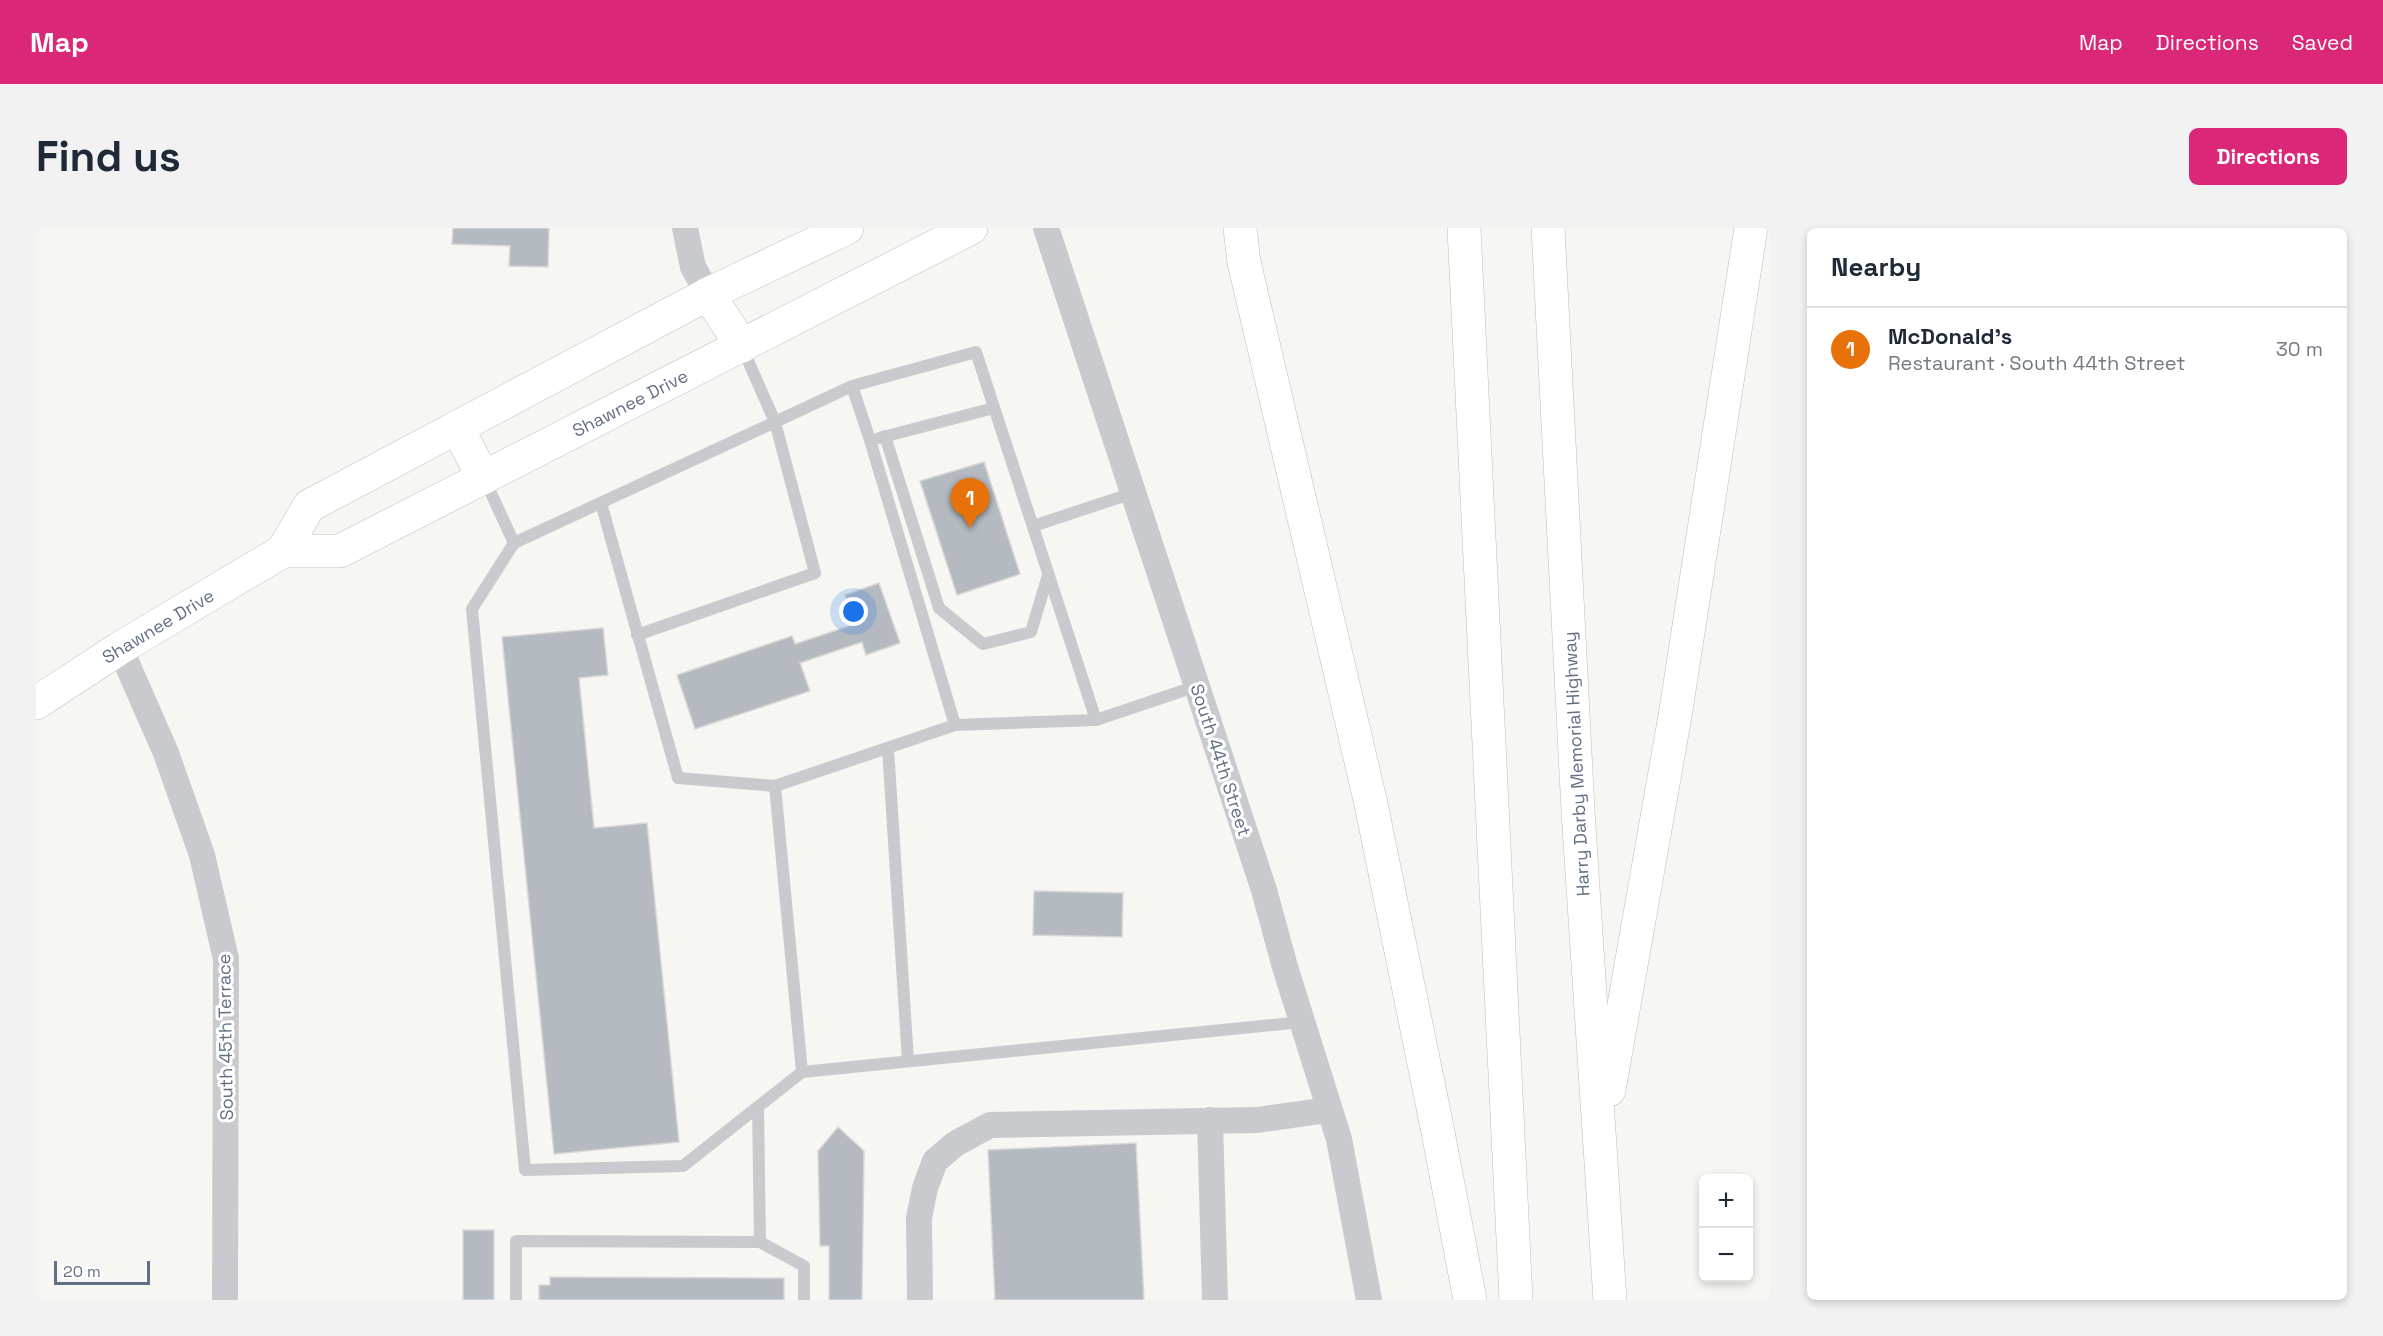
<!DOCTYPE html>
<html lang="en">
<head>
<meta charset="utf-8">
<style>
	body { margin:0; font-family:"Space Grotesk",sans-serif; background:#f2f2f3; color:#1f2937 }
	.controls { position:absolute; right:18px; bottom:18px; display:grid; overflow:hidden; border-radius:9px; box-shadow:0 3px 9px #0003 }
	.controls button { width:54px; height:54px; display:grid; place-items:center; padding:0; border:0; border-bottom:2px solid #e0e1e3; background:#fff; color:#1f2937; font:30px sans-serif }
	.scale { position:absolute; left:18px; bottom:15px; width:96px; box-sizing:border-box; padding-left:6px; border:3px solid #627086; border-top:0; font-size:16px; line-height:21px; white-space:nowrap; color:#627086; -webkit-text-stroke:4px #fff; paint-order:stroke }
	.you { position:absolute; left:818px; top:384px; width:21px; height:21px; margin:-15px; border:4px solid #fff; border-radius:50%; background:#1a73e8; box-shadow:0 0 0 9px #1a73e833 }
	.badge { display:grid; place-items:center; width:39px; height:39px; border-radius:50%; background:#db2777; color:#fff; font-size:20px; font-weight:700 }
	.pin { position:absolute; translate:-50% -50px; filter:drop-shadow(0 2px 3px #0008) }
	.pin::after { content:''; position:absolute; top:32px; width:21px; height:18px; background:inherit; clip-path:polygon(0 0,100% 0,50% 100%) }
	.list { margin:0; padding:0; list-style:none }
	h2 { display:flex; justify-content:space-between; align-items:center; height:78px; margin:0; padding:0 24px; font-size:26px }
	h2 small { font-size:20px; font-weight:400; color:#747a83 }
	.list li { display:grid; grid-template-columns:39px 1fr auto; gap:18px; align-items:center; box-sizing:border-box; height:84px; padding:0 24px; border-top:2px solid #e0e1e3 }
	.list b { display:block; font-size:22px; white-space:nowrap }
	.list p { margin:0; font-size:20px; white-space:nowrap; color:#747a83 }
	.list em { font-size:20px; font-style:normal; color:#747a83 }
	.map { position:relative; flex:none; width:1735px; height:1072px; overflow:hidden; border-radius:9px }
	header { display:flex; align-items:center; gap:36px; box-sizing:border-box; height:84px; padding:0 30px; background:#db2777; color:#fff }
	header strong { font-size:28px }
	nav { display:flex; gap:33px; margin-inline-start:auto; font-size:21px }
	.intro { display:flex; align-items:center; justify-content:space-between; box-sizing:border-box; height:144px; padding:0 36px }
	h1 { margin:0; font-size:42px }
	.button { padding:15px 27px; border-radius:9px; background:#db2777; color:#fff; font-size:21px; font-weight:700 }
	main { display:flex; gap:36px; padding:0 36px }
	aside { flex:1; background:#fff; border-radius:9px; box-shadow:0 3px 9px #0003 }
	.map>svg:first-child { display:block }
	.building { fill:#b4bac0; stroke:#d7d8d5; stroke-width:1.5 }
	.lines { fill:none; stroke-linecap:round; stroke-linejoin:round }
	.secondary-casing { stroke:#bcbfc4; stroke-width:34 }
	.highway-casing { stroke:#bbbdc0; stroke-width:34 }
	.lane { stroke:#c8cace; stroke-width:12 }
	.street { stroke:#c8cace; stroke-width:26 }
	.secondary { stroke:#fff; stroke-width:33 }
	.highway { stroke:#fff; stroke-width:33 }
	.labels { text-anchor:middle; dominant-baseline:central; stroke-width:6; stroke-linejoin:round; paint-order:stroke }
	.street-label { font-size:18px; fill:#627086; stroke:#fff }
</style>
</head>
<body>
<header>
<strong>Map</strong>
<nav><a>Map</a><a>Directions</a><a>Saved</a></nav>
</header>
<div class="intro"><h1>Find us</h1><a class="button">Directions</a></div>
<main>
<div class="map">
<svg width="1735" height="1072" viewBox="0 0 1735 1072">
	<rect width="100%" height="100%" fill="#f6f6f2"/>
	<!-- building -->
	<g class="building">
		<path d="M417 0H513L512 39 473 38 474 18 416 16Z"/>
		<path d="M948 234 984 346 921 367 884 253Z"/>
		<path d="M843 355 864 415 830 427 826 414 764 435 774 463 659 501 641 447 756 408 759 416 819 396 809 367Z"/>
		<path d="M567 400 572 447 543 450 558 600 611 595 643 914 518 926 466 409Z"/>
		<path d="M998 663 1087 665 1086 709 997 707Z"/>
		<path d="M802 899 828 923 826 1072H793V1018H784L782 923Z"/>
		<path d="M1100 915 1108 1072H959L952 922Z"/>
		<rect x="427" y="1002" width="31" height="70"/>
		<path d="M514 1049 748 1050V1072H503V1057H514Z"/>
	</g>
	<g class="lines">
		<!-- secondary casing -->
		<g class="secondary-casing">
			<g id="secondary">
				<path d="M672 66 706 118"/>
				<path d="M421 199 447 249"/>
				<path d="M247 323H304L935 0"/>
				<path d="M0 475 84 420 247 323 273 278 672 66 811 0"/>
			</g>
		</g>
		<!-- highway casing -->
		<g class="highway-casing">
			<g id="highway">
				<path d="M1204 0 1208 34 1335 576 1401 899 1434 1072"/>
				<path d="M1428 0 1480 1072"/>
				<path d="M1512 0 1542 583 1574 1072"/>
				<path d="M1573 862 1639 488 1715 0"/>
			</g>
		</g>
		<!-- lane -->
		<g class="lane">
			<path d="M816 158 834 212 919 497"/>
			<path d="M849 208 903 380 947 416 995 404 1012 347"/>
			<path d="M843 210 958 180"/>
			<path d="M448 250 478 315 739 194 706 119"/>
			<path d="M565 275 642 550 739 558 919 497 1060 492 1161 458"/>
			<path d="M997 298 1097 265"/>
			<path d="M478 315 436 381 489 942 647 938 766 844 1266 794"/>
			<path d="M601 407 779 345 739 194 816 158 940 124 1060 492"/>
			<path d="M852 520 872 833"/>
			<path d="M739 558 766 844"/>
			<path d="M722 879 724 1014"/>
			<path d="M480 1072V1013L724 1014 768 1038V1072"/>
		</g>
		<!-- street -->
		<g class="street">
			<path d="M649 0 657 39 672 66"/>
			<path d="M1010 0 1228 662 1249 739 1303 911 1333 1072"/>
			<path d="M84 420 130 525 166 627 190 731 189 1072"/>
			<path d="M1174 892 1179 1072"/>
			<path d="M884 1072 883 990 889 960 899 933 919 916 954 897 1221 892 1292 882"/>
		</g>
		<!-- secondary -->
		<use href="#secondary" class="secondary"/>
		<!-- highway -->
		<use href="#highway" class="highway"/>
	</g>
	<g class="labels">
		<!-- street labels -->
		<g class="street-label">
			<text transform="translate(594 175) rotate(-27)">Shawnee Drive</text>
			<text transform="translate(122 398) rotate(-31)">Shawnee Drive</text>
			<text transform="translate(1185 532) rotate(72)">South 44th Street</text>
			<text transform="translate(1540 536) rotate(-93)">Harry Darby Memorial Highway</text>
			<text transform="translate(189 809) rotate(-91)">South 45th Terrace</text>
		</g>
	</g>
</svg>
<div class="controls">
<button>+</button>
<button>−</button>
</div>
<div class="scale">20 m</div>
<div class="you"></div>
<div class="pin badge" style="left:934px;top:300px;background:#e8710a">1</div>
</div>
<aside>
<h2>Nearby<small></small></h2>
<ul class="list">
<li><span class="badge" style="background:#e8710a">1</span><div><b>McDonald's</b><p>Restaurant · South 44th Street</p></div><em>30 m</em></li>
</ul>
</aside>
</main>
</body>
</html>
